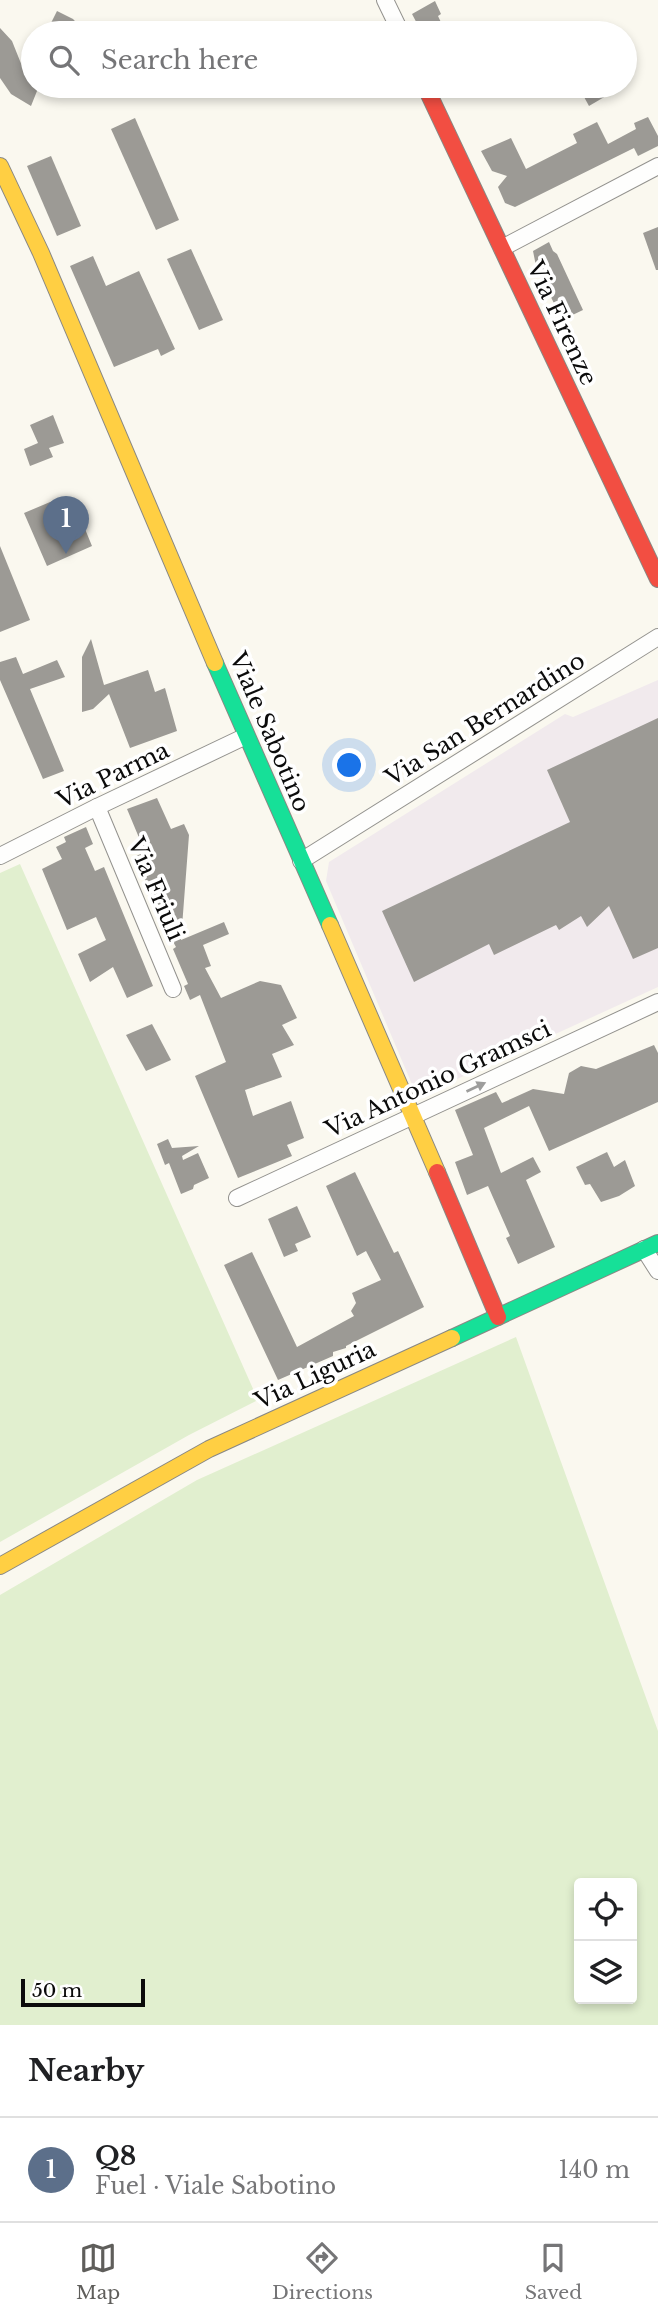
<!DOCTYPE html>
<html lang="en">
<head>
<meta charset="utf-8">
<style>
	body { margin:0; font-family:"Libre Baskerville",serif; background:#f6f6f6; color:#202124 }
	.controls { position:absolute; right:21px; bottom:21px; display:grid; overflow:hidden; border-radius:7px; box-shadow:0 4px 10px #0003 }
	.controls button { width:63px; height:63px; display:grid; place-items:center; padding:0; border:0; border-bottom:2px solid #e0e0e0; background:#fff; color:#202124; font:35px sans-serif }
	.scale { position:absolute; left:21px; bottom:18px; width:124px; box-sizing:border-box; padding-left:7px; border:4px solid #0b0b0b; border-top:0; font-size:19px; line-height:24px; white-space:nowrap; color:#0b0b0b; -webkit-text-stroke:5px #fff; paint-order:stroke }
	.you { position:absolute; left:350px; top:766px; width:24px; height:24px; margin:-18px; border:5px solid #fff; border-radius:50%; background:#1a73e8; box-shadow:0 0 0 10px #1a73e833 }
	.badge { display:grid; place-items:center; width:46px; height:46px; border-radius:50%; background:#5f5e5b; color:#fff; font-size:23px; font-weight:700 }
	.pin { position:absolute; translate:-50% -58px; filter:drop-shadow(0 2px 4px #0008) }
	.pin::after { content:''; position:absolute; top:37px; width:24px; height:21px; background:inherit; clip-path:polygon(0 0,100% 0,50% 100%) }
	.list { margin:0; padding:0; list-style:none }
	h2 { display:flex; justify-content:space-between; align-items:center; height:91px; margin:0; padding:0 28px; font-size:30px }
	h2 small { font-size:23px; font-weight:400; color:#757577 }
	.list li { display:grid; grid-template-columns:46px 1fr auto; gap:21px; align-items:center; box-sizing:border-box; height:105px; padding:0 28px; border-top:2px solid #e0e0e0 }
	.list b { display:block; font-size:26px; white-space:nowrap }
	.list p { margin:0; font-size:23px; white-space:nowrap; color:#757577 }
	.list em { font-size:23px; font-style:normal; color:#757577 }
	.icon { flex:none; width:38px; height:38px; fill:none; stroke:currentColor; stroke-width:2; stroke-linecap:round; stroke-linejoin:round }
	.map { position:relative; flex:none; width:658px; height:2025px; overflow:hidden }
	.search { position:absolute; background:#fff; box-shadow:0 4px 10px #0003; left:21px; right:21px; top:21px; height:77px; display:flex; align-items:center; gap:18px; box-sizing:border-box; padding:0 24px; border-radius:38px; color:#757577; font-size:26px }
	.sheet { height:196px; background:#fff }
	nav { display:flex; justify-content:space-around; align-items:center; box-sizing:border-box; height:98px; border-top:2px solid #e0e0e0; background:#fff; font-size:19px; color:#757577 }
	nav a { display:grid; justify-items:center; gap:4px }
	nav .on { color:#5f5e5b }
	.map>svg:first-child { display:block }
	.industrial { fill:#f1eaed }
	.green { fill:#e1efcf; fill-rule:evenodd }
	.building { fill:#9c9a95 }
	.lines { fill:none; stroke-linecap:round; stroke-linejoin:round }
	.street-casing { stroke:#93928e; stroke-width:18 }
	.fast-casing { stroke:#898884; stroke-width:18 }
	.slow-casing { stroke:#898884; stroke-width:18 }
	.jam-casing { stroke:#898884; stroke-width:18 }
	.street { stroke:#fefefd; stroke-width:16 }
	.fast { stroke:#16e098; stroke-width:16 }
	.slow { stroke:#ffcf43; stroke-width:16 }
	.jam { stroke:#f24e42; stroke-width:16 }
	.oneway { fill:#9d9d9c }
	.labels { text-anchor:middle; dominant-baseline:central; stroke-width:7; stroke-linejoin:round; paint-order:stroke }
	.street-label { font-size:23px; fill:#0b0b0b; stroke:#fff }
</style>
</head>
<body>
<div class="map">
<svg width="658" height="2025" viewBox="0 0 658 2025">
	<rect width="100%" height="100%" fill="#faf8ef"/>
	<!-- industrial -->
	<path class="industrial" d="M658 680V987L431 1091 414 1089 326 881 329 862 565 714 573 717Z"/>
	<!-- green -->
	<g class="green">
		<path d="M20 864 258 1400 189 1435 0 1542V873Z"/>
		<path d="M516 1337 658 1731V2025H0V1595L197 1480ZM632 1883V1999H579V1883Z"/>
	</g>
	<!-- building -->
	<g class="building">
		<path d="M435 1 441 14 438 16 446 33H422L412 14Z"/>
		<path d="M57 11 73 19 86 33H46Z"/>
		<path d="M0 28 12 41 26 76 33 61V86H39L31 106 11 94 0 78Z"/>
		<path d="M578 86H600L606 96 589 106Z"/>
		<path d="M648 117 658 136V146L638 156 634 148 515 207 505 203 498 187 507 176 492 171 481 151 511 138 526 169 577 143 573 134 597 122 608 144 636 129 634 123Z"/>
		<path d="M135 118 179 220 156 230 111 129Z"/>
		<path d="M51 156 81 226 57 236 27 166Z"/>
		<path d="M658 227V270H656L643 233Z"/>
		<path d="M549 242 553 251 557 254 583 310 562 320 536 266 533 251Z"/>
		<path d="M191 249 223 320 199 330 167 259Z"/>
		<path d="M93 256 106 286 139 271 175 349 161 356 158 349 114 367 70 266Z"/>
		<path d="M53 415 64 443 49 448 53 457 30 466 24 449 38 443 30 425Z"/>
		<path d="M62 497 76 533 85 529 92 546 47 566 24 513Z"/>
		<path d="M0 546 30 620 0 632Z"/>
		<path d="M91 639 104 685 148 670 155 692 165 688 177 731 130 748 109 694 93 709 82 712V657Z"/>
		<path d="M16 657 23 674 57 660 65 677 30 689 64 771 43 779 0 680V662Z"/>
		<path d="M658 718V948L633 959 609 906 587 927 581 916 559 930 556 925 494 955 489 944 414 982 382 911 570 822 547 770Z"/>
		<path d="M157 798 171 829 184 824 189 835 181 940 224 922 229 934 203 945 211 966 205 968 221 998 260 981 281 985 297 1018 282 1025 294 1045 272 1054 282 1077 245 1090 253 1116 291 1101 304 1138 287 1145 292 1156 238 1178 195 1076 226 1062 200 995 190 1000 184 986 188 984 173 949 176 947 150 900 154 899 134 857 145 852 127 809Z"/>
		<path d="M86 827 93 844 85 848 95 871 104 867 153 986 127 998 113 967 90 982 78 954 106 940 96 917 67 930 42 869 62 859 56 847 66 842 64 837Z"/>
		<path d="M152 1024 171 1060 146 1071 126 1035Z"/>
		<path d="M654 1045 658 1053V1102L549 1151 529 1106 484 1128 501 1173 533 1157 541 1172 526 1180 555 1247 518 1264 506 1238 510 1236 488 1186 467 1195 455 1162 473 1155 455 1110 496 1092 502 1103 533 1089 564 1094 569 1073 581 1066 596 1069Z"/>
		<path d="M168 1139 172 1148 199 1146 182 1156 183 1160 198 1153 209 1178 194 1185 193 1189 181 1194 169 1163 165 1165 157 1144Z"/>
		<path d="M607 1152 614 1167 625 1160 635 1186 619 1196 601 1202 590 1184 585 1185 576 1167Z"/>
		<path d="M355 1172 394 1253 398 1251 424 1307 346 1346V1348L333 1352V1356L278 1380 224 1265 252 1252 297 1347 354 1316 351 1311 356 1303 352 1293 381 1280 366 1251 357 1256 326 1186Z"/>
		<path d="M297 1206 311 1237 295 1244 298 1251 284 1257 268 1219Z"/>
	</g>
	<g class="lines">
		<!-- street casing -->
		<g class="street-casing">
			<g id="street">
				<path d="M385 0 401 33"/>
				<path d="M502 248 658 166"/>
				<path d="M97 807 173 989"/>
				<path d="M0 856 97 807 246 736"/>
				<path d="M301 861 658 637"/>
				<path d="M237 1198 658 1002"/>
				<path d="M644 1249 658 1271"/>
			</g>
		</g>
		<!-- fast casing -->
		<g class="fast-casing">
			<g id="fast">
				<path d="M215 663 330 925"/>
				<path d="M452 1338 658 1243"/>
			</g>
		</g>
		<!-- slow casing -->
		<g class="slow-casing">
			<g id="slow">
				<path d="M0 166 41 253 215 663"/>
				<path d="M330 925 437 1172"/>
				<path d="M0 1566 209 1449 452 1338"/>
			</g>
		</g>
		<!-- jam casing -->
		<g class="jam-casing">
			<g id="jam">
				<path d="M425 86 658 579"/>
				<path d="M437 1172 498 1317"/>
			</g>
		</g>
		<!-- street -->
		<use href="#street" class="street"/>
		<!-- fast -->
		<use href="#fast" class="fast"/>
		<!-- slow -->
		<use href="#slow" class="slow"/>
		<!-- jam -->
		<use href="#jam" class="jam"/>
	</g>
	<!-- one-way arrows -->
	<defs><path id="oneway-solid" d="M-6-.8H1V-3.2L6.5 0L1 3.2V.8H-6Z" transform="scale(1.75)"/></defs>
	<use class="oneway" href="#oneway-solid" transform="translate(476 1087) rotate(-25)"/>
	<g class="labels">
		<!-- street labels -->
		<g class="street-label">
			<text transform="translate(562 323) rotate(65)">Via Firenze</text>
			<text transform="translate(485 719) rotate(-32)">Via San Bernardino</text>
			<text transform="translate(270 732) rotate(67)">Viale Sabotino</text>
			<text transform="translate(113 775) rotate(-26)">Via Parma</text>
			<text transform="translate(156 889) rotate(67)">Via Friuli</text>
			<text transform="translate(438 1079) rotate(-25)">Via Antonio Gramsci</text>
			<text transform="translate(315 1375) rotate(-25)">Via Liguria</text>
		</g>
	</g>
</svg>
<div class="controls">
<button><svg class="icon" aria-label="locate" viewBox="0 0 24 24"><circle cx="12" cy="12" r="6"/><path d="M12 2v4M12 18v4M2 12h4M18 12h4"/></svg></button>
<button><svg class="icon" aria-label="layers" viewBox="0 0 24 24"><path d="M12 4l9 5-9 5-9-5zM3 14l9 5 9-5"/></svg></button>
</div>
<div class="scale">50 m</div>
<div class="you"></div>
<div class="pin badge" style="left:66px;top:554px;background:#5c6f8a">1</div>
<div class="search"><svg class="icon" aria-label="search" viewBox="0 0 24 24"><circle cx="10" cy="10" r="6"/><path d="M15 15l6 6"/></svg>Search here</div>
</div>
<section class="sheet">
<h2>Nearby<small></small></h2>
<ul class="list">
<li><span class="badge" style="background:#5c6f8a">1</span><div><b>Q8</b><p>Fuel · Viale Sabotino</p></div><em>140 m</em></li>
</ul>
</section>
<nav>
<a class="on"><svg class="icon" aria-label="map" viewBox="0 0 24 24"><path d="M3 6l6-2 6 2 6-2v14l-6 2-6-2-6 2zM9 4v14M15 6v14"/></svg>Map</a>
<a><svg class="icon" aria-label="directions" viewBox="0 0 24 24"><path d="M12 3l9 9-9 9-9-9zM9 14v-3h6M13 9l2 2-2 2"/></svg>Directions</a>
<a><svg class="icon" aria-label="saved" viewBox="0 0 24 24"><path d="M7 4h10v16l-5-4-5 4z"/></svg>Saved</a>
</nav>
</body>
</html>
